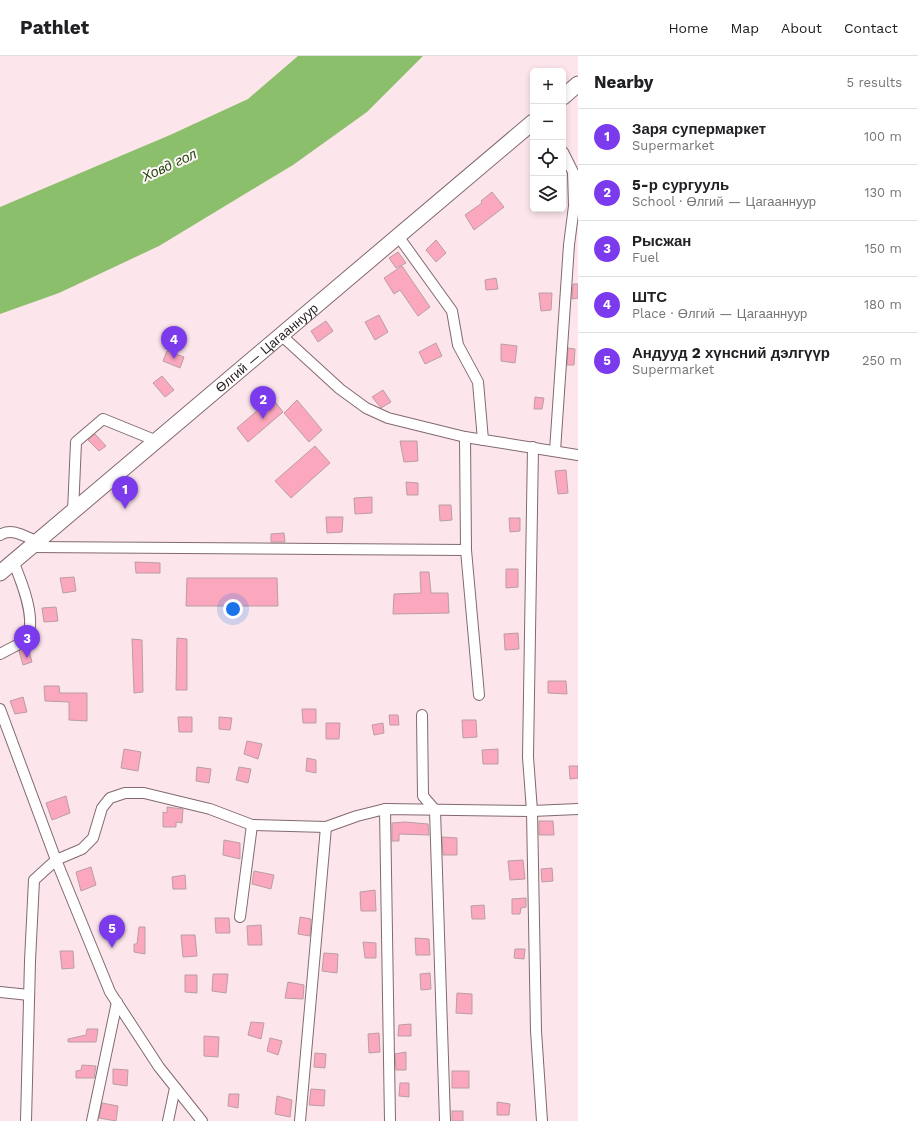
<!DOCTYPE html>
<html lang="en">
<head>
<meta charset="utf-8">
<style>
	body { margin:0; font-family:"Work Sans",sans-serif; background:#f6f6f6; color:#202124 }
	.controls { position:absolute; right:12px; top:12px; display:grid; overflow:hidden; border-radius:6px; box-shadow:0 2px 6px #0003 }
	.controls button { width:36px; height:36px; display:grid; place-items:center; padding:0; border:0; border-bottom:1px solid #e0e0e0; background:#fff; color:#202124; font:20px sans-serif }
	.you { position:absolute; left:233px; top:553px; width:14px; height:14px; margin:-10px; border:3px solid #fff; border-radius:50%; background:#1a73e8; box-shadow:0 0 0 6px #1a73e833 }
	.badge { display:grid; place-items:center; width:26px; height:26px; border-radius:50%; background:#7c3aed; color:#fff; font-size:13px; font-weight:700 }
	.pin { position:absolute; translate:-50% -33px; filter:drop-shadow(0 1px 2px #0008) }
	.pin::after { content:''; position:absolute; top:21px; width:14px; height:12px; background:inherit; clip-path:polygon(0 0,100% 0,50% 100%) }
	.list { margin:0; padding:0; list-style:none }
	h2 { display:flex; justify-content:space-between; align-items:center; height:52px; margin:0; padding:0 16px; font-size:17px }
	h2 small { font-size:13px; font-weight:400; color:#757577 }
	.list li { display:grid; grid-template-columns:26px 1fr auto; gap:12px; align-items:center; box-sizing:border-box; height:56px; padding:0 16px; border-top:1px solid #e0e0e0 }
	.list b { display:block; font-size:15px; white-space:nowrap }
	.list p { margin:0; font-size:13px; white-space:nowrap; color:#757577 }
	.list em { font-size:13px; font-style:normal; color:#757577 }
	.icon { flex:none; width:22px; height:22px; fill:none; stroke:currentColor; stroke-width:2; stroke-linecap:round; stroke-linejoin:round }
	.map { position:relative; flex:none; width:578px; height:1065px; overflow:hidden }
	header { display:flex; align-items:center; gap:24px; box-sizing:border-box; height:56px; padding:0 20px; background:#fff; border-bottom:1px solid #e0e0e0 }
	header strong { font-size:19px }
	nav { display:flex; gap:22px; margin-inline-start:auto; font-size:14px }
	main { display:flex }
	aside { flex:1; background:#fff }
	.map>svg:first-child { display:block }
	.water { fill:#8bbf6c }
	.building { fill:#fba8be; stroke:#b99ea4 }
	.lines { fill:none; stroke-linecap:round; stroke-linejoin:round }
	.minor-casing { stroke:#82696f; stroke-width:12 }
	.highway-casing { stroke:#82696f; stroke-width:17 }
	.minor { stroke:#fff; stroke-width:10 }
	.highway { stroke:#fff; stroke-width:15 }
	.labels { text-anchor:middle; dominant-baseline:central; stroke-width:4; stroke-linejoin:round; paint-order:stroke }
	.street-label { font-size:13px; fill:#251b1d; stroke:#fef8f9 }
	.water-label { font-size:14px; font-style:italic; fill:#26470d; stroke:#fef8f9 }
</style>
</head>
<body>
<header>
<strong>Pathlet</strong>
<nav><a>Home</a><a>Map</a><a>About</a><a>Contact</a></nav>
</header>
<main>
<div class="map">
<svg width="578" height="1065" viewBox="0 0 578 1065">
	<rect width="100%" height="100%" fill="#fde6eb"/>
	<!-- water -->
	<path class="water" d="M298 0H423L367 56 293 109 159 190 59 237 0 258V151L170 79 248 43Z"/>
	<!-- building -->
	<g class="building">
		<path d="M492 136 504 151 474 174 465 159 482 147 481 145Z"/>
		<path d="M436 184 446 197 436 206 426 194Z"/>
		<path d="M398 196 406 207 396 212 389 202Z"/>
		<path d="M402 210 430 251 418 260 400 234 394 238 384 222Z"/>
		<path d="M496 222 498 233 486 234 485 224Z"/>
		<path d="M573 228H578V242L572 243Z"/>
		<path d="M539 237H552L551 254 541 255Z"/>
		<path d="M379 259 388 276 375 284 365 266Z"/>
		<path d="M326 265 333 275 318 286 311 275Z"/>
		<path d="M436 287 442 300 425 308 419 296Z"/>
		<path d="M501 288 517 290 515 307 501 305Z"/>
		<path d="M568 292 575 293 574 309H567Z"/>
		<path d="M167 295 184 301 180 312 163 305Z"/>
		<path d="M162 320 174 334 165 341 153 327Z"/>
		<path d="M383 334 391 346 381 352 372 341Z"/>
		<path d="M535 341 544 342 542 353H534Z"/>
		<path d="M272 342 283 356 248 386 237 372Z"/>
		<path d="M297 344 322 374 309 386 284 357Z"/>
		<path d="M95 378 106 390 99 395 88 384Z"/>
		<path d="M400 385H417L418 405 404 406Z"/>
		<path d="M315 390 330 407 291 442 275 425Z"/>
		<path d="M566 414 568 437 558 438 555 415Z"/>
		<path d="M406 426 418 427V439H407Z"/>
		<path d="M372 441V457L355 458 354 442Z"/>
		<path d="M439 449H451L452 464 440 465Z"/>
		<path d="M326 461H343L342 476 327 477Z"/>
		<path d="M509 462H520V475L510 476Z"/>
		<path d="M284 477 285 486H271V478Z"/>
		<path d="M135 506 160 507V517H136Z"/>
		<path d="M506 513H518V531L506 532Z"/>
		<path d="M420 516H429L431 537H448L449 557 393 558 394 538 421 537Z"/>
		<path d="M74 521 76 535 63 537 60 522Z"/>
		<path d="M187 522H277L278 550H186Z"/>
		<path d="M56 551 58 565 44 566 42 552Z"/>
		<path d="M518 577 519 593 505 594 504 578Z"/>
		<path d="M177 582 187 583V634H176Z"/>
		<path d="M132 583 142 584 143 636 134 637Z"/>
		<path d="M23 591H28L32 606 23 609 19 595Z"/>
		<path d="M548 625H566L567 638 548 637Z"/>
		<path d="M44 630H59L60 637H87V665L69 664V646L45 645Z"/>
		<path d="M23 641 27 656 15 658 10 645Z"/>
		<path d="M302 653H316V667H303Z"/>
		<path d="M389 659H398L399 669H390Z"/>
		<path d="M178 661H192V676H179Z"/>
		<path d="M219 661 232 662 230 674 219 673Z"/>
		<path d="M462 664H476L477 681 463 682Z"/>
		<path d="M326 667H340L339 683H326Z"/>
		<path d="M383 667 384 677 374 679 372 669Z"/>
		<path d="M247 685 262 688 258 703 244 698Z"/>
		<path d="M124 693 141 696 138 715 121 712Z"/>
		<path d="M498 693V708H483L482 694Z"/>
		<path d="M307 702 316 704V717L306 715Z"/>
		<path d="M569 710H578V722L570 723Z"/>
		<path d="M197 711 211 713 209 727 196 725Z"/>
		<path d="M239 711 251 713 248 727 236 724Z"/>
		<path d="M66 740 70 757 52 764 46 747Z"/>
		<path d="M167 751 183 753 182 767 176 766V771H163V756L167 757Z"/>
		<path d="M539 765H553L554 779H539Z"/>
		<path d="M405 766 428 768 429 779 399 778V785H392V767Z"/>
		<path d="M442 781 457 782V799H443Z"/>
		<path d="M224 784 240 787V803L223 799Z"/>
		<path d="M523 804 525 823 510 824 508 805Z"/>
		<path d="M91 811 96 829 81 835 76 816Z"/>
		<path d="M552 812 553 825 542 826 541 813Z"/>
		<path d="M254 815 274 819 271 833 252 828Z"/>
		<path d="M185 819 186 833H173L172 821Z"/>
		<path d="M375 834 376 855H361L360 836Z"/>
		<path d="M526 842V851L521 852 520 858H512V843Z"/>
		<path d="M484 849 485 863H472L471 850Z"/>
		<path d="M300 861 311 863 310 880 298 878Z"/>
		<path d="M215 862H229L230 877H216Z"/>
		<path d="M261 869 262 889H248L247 870Z"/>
		<path d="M139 871H145V898L134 896V888H137Z"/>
		<path d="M181 879H195L197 900 183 901Z"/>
		<path d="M415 882 429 883 430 899H416Z"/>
		<path d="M363 886 376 887V902H365Z"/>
		<path d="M515 893H525L524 903 514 902Z"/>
		<path d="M60 895H73L74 912 62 913Z"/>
		<path d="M324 897 338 898 337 917 322 915Z"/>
		<path d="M430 917 431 933 421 934 420 918Z"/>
		<path d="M213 918H228L226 937 212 935Z"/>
		<path d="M185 919H197V937L185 936Z"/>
		<path d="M288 926 304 929 303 943 285 942Z"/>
		<path d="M457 937 472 938V958L456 957Z"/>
		<path d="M251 966 264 967 261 983 248 979Z"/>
		<path d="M411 968V980H398L399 969Z"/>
		<path d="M87 973H98L96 986H68V983L86 979Z"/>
		<path d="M379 977 380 996 369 997 368 978Z"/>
		<path d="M204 980 219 981 218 1001 204 1000Z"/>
		<path d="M270 982 282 985 278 999 267 995Z"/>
		<path d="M406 996V1014H396L395 998Z"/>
		<path d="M315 997 326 998 325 1012 314 1011Z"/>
		<path d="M82 1009 96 1010 94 1022H76V1015L81 1014Z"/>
		<path d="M113 1013 128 1014 127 1030 113 1028Z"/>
		<rect x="452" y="1015" width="17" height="17"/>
		<path d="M400 1027H409V1041L399 1040Z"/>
		<path d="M311 1033 325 1034 324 1050 309 1049Z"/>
		<path d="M229 1038H239L238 1052 228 1050Z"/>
		<path d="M277 1040 292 1044 290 1061 275 1058Z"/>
		<path d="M497 1046 510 1048 509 1059H497Z"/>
		<path d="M102 1047 118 1050 116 1065 99 1062Z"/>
		<rect x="452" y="1055" width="11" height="10"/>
	</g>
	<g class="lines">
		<!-- minor casing -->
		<g class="minor-casing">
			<g id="minor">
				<path d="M398 180 452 255 458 289 478 326 483 384"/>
				<path d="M282 280 340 333 366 352 388 362 465 381 578 399"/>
				<path d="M465 381 466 494 479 639"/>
				<path d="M533 391 528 701 532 755 536 975 542 1065"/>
				<path d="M555 395 569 189 574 150 573 116 563 96"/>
				<path d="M73 456 76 386 103 363 157 385"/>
				<path d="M0 479C12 471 26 481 38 486"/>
				<path d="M31 491 466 494"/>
				<path d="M13 505C21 524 39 567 25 585"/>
				<path d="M0 598 17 589"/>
				<path d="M0 653 56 804 110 936 159 1011 202 1065"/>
				<path d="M422 659 423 740 435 754 445 1065"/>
				<path d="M385 753 390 1065"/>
				<path d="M240 861 252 769"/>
				<path d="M0 936 29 939"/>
				<path d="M26 1065 30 905 34 824 56 804 82 793 93 782 102 752 110 742 125 737H144L210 753 252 769 326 771 357 760 385 753 532 755 578 753"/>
				<path d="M92 1065 117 946"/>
				<path d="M168 1065 175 1032"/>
				<path d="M300 1065 326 771"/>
			</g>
		</g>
		<!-- highway casing -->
		<g class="highway-casing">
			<g id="highway">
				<path d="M563 41 578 28"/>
				<path id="s1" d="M0 517 533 66"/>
			</g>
		</g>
		<!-- minor -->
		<use href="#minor" class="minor"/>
		<!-- highway -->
		<use href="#highway" class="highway"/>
	</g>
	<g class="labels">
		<!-- street labels -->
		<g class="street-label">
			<text stroke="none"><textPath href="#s1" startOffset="349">Өлгий — Цагааннуур</textPath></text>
		</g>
		<!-- water labels -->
		<g class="water-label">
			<text transform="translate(169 109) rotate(-25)">Ховд гол</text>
		</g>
	</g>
</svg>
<div class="controls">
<button>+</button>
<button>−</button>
<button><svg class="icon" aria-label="locate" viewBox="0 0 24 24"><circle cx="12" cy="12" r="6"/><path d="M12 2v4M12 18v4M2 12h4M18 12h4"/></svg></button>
<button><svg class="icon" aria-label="layers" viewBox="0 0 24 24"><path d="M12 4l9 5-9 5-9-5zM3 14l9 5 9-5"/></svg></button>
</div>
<div class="you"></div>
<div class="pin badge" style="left:125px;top:453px">1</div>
<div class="pin badge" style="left:263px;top:363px">2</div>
<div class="pin badge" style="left:27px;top:602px">3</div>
<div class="pin badge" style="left:174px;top:303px">4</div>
<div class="pin badge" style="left:112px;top:892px">5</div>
</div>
<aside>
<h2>Nearby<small>5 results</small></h2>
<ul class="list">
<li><span class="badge">1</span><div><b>Заря супермаркет</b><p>Supermarket</p></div><em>100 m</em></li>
<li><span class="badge">2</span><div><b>5-р сургууль</b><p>School · Өлгий — Цагааннуур</p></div><em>130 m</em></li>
<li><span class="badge">3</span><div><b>Рысжан</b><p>Fuel</p></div><em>150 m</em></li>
<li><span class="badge">4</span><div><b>ШТС</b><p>Place · Өлгий — Цагааннуур</p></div><em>180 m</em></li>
<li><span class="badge">5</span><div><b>Андууд 2 хүнсний дэлгүүр</b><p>Supermarket</p></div><em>250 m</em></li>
</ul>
</aside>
</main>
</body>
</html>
